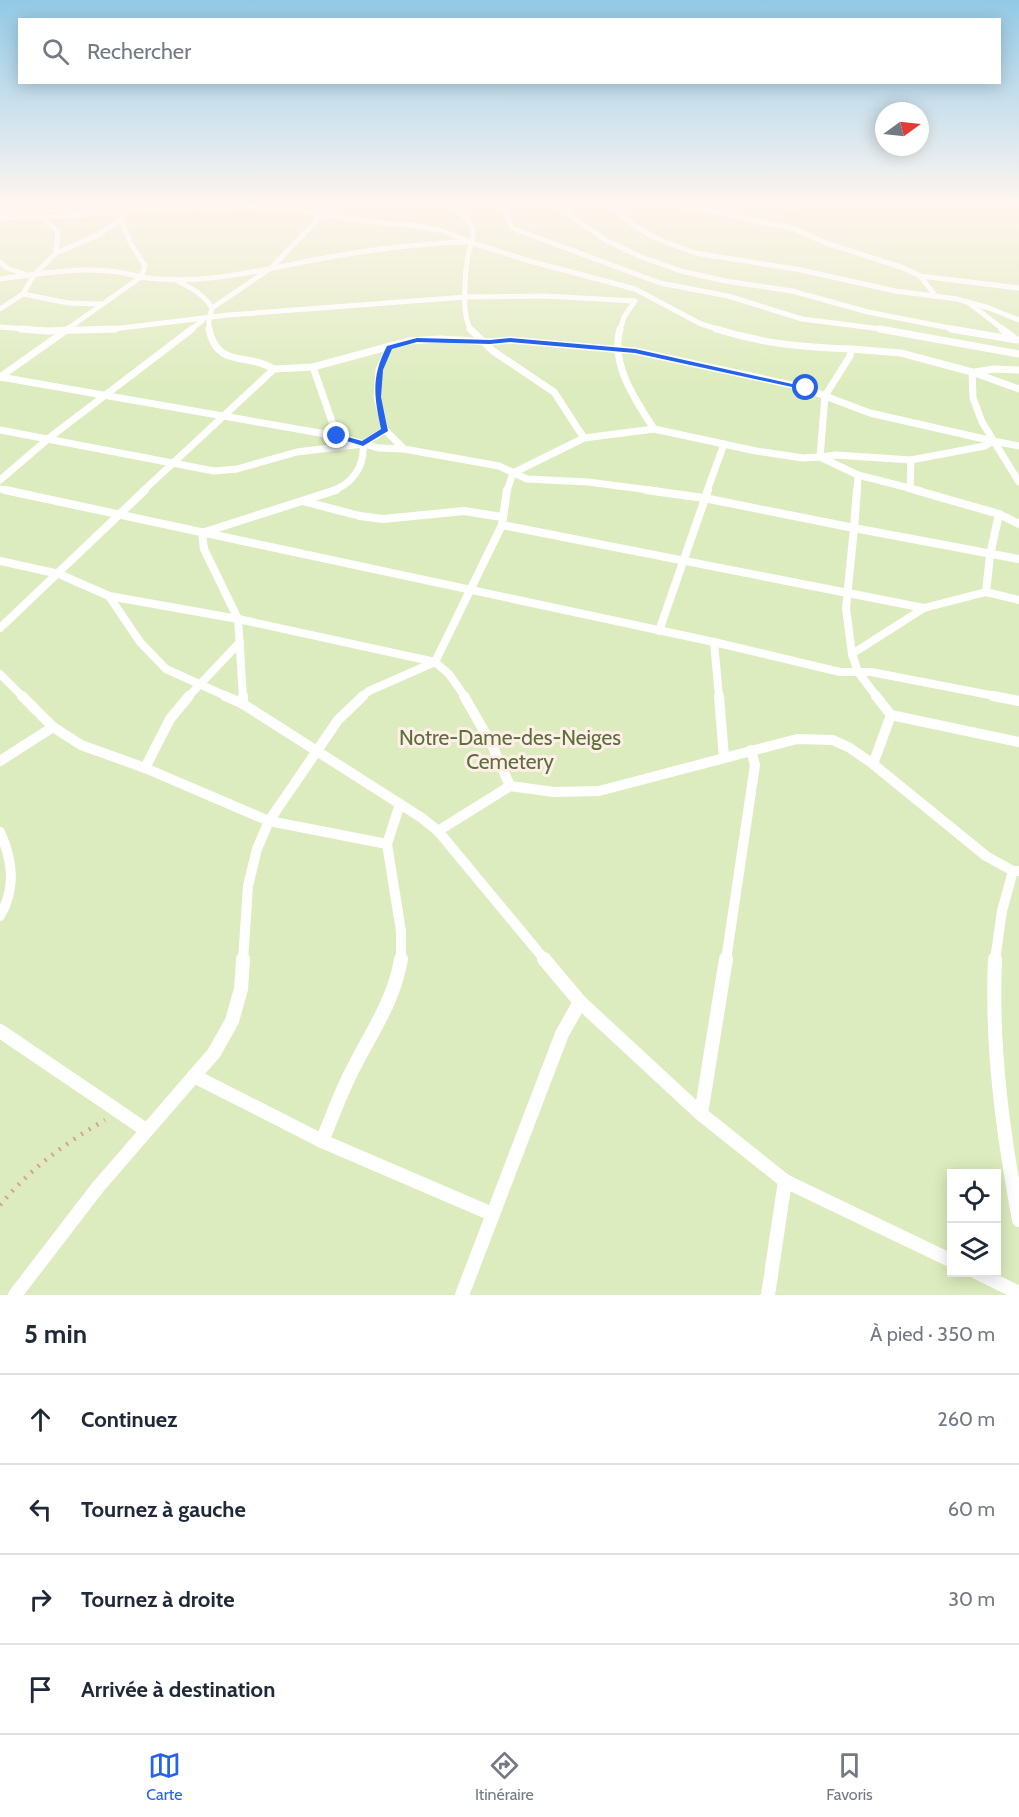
<!DOCTYPE html>
<html lang="fr">
<head>
<meta charset="utf-8">
<style>
	body { margin:0; font-family:Cabin,sans-serif; background:#f2f2f3; color:#1f2937 }
	.controls { position:absolute; right:18px; bottom:18px; display:grid; overflow:hidden; border-radius:0px; box-shadow:0 3px 15px #0003 }
	.controls button { width:54px; height:54px; display:grid; place-items:center; padding:0; border:0; border-bottom:2px solid #e0e1e3; background:#fff; color:#1f2937; font:30px sans-serif }
	.compass { position:absolute; left:875px; top:102px; width:54px; height:54px; border-radius:50%; background:#fff; box-shadow:0 3px 15px #0003; rotate:75deg }
	.stop { position:absolute; width:18px; height:18px; margin:-14px; border:4px solid #2563eb; border-radius:50%; background:#fff }
	.stop.end { background:#2563eb; border-color:#fff; box-shadow:0 2px 6px #0008 }
	.list { margin:0; padding:0; list-style:none }
	h2 { display:flex; justify-content:space-between; align-items:center; height:78px; margin:0; padding:0 24px; font-size:26px }
	h2 small { font-size:20px; font-weight:400; color:#747a83 }
	.list li { display:grid; grid-template-columns:39px 1fr auto; gap:18px; align-items:center; box-sizing:border-box; height:90px; padding:0 24px; border-top:2px solid #e0e1e3 }
	.list b { display:block; font-size:22px; white-space:nowrap }
	.list em { font-size:20px; font-style:normal; color:#747a83 }
	.icon { flex:none; width:33px; height:33px; fill:none; stroke:currentColor; stroke-width:2; stroke-linecap:round; stroke-linejoin:round }
	.map { position:relative; flex:none; width:1019px; height:1295px; overflow:hidden }
	.search { position:absolute; background:#fff; box-shadow:0 3px 15px #0003; left:18px; right:18px; top:18px; height:66px; display:flex; align-items:center; gap:15px; box-sizing:border-box; padding:0 21px; border-radius:0px; color:#747a83; font-size:22px }
	.sheet { height:438px; background:#fff }
	nav { display:flex; justify-content:space-around; align-items:center; box-sizing:border-box; height:84px; border-top:2px solid #e0e1e3; background:#fff; font-size:16px; color:#747a83 }
	nav a { display:grid; justify-items:center; gap:3px }
	nav .on { color:#2563eb }
	.map>svg:first-child { display:block }
	.green { fill:#ddecbe; fill-rule:evenodd }
	.lines { fill:none; stroke-linecap:round; stroke-linejoin:round }
	.path-far1 { stroke:#d9a099; stroke-width:1.5; stroke-dasharray:1 2; stroke-linecap:butt }
	.path { stroke:#d9a099; stroke-width:4.5; stroke-dasharray:2 7; stroke-linecap:butt }
	.service-far4 { stroke:#fff; stroke-width:5 }
	.service-far3 { stroke:#fff; stroke-width:7 }
	.service-far2 { stroke:#fff; stroke-width:8 }
	.service-far1 { stroke:#fff; stroke-width:10 }
	.service { stroke:#fff; stroke-width:14 }
	.route { fill:#2563eb }
	.labels { text-anchor:middle; dominant-baseline:central; stroke-width:6; stroke-linejoin:round; paint-order:stroke }
	.park-label { font-size:21px; fill:#597138; stroke:#ffefe8 }
</style>
</head>
<body>
<div class="map">
<svg width="1019" height="1295" viewBox="0 0 1019 1295">
	<rect width="100%" height="100%" fill="#feeae0"/>
	<!-- green -->
	<path class="green" d="M0 203H1019V1295H0ZM952 1174H996V1272H952Z"/>
	<g class="lines">
		<!-- path-far1 -->
		<g class="path-far1">
			<path d="M770 203 795 216"/>
			<path d="M959 203 1019 210"/>
			<path d="M755 208 770 203"/>
		</g>
		<!-- path -->
		<path class="path" d="M0 1205C30 1169 65 1143 105 1120"/>
		<!-- service-far4 -->
		<g class="service-far4">
			<path d="M450 203C458 211 472 220 473 232 474 239 469 249 468 255 465 273 461 316 471 330"/>
			<path d="M501 203 512 228 660 283 728 296 802 319 889 330"/>
			<path d="M552 203 607 241 644 258 681 271 725 281 792 291 868 312 960 330"/>
			<path d="M615 203 620 214 635 226 655 238 695 253 801 270 895 291 957 299 989 308 1019 320"/>
			<path d="M670 203 792 228 826 243 904 268 920 276 935 295"/>
			<path d="M214 207 292 209 364 221 418 226 443 231 470 242C417 243 366 250 314 260 257 271 199 286 141 277L145 266 130 242 121 220 124 211Z"/>
			<path d="M124 211V203"/>
			<path d="M3 216 25 203"/>
			<path d="M0 218 68 216 124 211"/>
			<path d="M470 242 526 260 635 289 701 324 721 330"/>
			<path d="M56 253 98 235 121 220"/>
			<path d="M0 262 7 268 24 274"/>
			<path d="M920 276 1019 288"/>
			<path d="M0 279C47 273 95 263 141 277L66 330"/>
			<path d="M179 282C193 288 204 295 212 308L209 319V330"/>
			<path d="M23 294 68 303 101 304"/>
			<path d="M969 303 1004 330"/>
			<path d="M212 308 271 268 323 214 328 203"/>
			<path d="M0 309 23 294 34 275 56 253 58 232 43 218"/>
			<path d="M0 327 39 330"/>
			<path d="M70 330 113 329 228 315 466 297 545 296 635 301 624 317 620 330"/>
			<path d="M190 330 202 321"/>
		</g>
		<!-- service-far3 -->
		<g class="service-far3">
			<path d="M21 329 47 331 115 329"/>
			<path d="M209 329C217 369 247 352 274 369"/>
			<path d="M470 329 493 351 554 392 584 438"/>
			<path d="M620 329C610 364 636 401 654 429L756 451 803 458 820 457 858 475 921 491"/>
			<path d="M716 329C765 344 800 347 851 349L850 356 825 396"/>
			<path d="M880 329 1019 354"/>
			<path d="M951 329 1017 340 1002 329"/>
			<path d="M389 348 379 370 377 397 385 430 404 449 499 466 527 479 588 482 657 491"/>
			<path d="M851 349 901 353 972 372 973 398 982 422 1019 482"/>
			<path d="M313 367 337 436"/>
			<path d="M972 372 1019 389"/>
			<path d="M975 372 994 369 1019 370"/>
			<path d="M0 377 68 329"/>
			<path d="M0 377 337 436 378 448 404 449"/>
			<path d="M825 396 870 413 993 441 985 446 911 460 836 455 820 457Z"/>
			<path d="M0 430 214 471 237 469 297 452 363 444C365 466 352 485 331 491"/>
			<path d="M993 441 1019 446"/>
			<path d="M363 444 385 430"/>
			<path d="M0 480 49 438 192 329"/>
			<path d="M0 489 12 491"/>
			<path d="M910 489 911 460"/>
			<path d="M143 491 274 369 313 367 409 341 440 339 490 342 510 340 635 351 806 388 825 396"/>
			<path d="M507 491 513 473 584 438 654 429"/>
			<path d="M707 491 724 444"/>
			<path d="M857 491 858 475"/>
		</g>
		<!-- service-far2 -->
		<g class="service-far2">
			<path d="M5 490 714 642 840 672H871L1000 697"/>
			<path d="M646 490 704 498 854 528 846 608 852 654"/>
			<path d="M857 490 854 528 1019 559"/>
			<path d="M915 490 999 514 1019 524"/>
			<path d="M306 502 360 516 383 519 464 511 502 517"/>
			<path d="M502 525 507 490"/>
			<path d="M0 561 59 574 109 596 140 642 166 669 228 697"/>
			<path d="M986 592 990 555 999 514"/>
			<path d="M109 596 238 619 435 662 449 674 465 697"/>
			<path d="M0 628 145 490"/>
			<path d="M659 631 708 490"/>
			<path d="M714 642 719 697"/>
			<path d="M0 674 23 697"/>
			<path d="M188 697 240 642"/>
			<path d="M243 697 238 619 204 549 202 533 336 490"/>
			<path d="M361 697 369 691 435 662 502 525 924 608"/>
			<path d="M877 697 858 672 852 654 924 608 986 592 1019 600"/>
		</g>
		<!-- service-far1 -->
		<g class="service-far1">
			<path d="M22 696 53 727 81 745 145 768 269 821 387 844"/>
			<path d="M225 696 243 704 422 818 438 831 545 960"/>
			<path d="M243 696V704"/>
			<path d="M719 696 724 757"/>
			<path d="M876 696 891 715"/>
			<path d="M993 696 1019 701"/>
			<path d="M0 761 53 727"/>
			<path d="M873 764 891 715 1019 742"/>
			<path d="M145 768 170 719 189 696"/>
			<path d="M510 786 554 792 599 791 797 739 833 740 850 748 873 764 986 856 1013 871H1019"/>
			<path d="M400 804 387 844 401 931V960"/>
			<path d="M438 831 510 786 492 745 464 696"/>
			<path d="M0 832C13 861 16 888 0 916"/>
			<path d="M243 960 248 886 257 849 269 821 338 720 363 696"/>
			<path d="M726 960 755 765 751 750"/>
			<path d="M995 960 1002 911 1013 871"/>
		</g>
		<!-- service -->
		<g class="service">
			<path d="M544 959 580 1002 701 1114 785 1181 952 1261"/>
			<path d="M995 959C991 1047 1003 1133 1019 1220"/>
			<path d="M0 1031 146 1130"/>
			<path d="M194 1076 322 1141 492 1214"/>
			<path d="M701 1114 726 959"/>
			<path d="M322 1141C331 1120 339 1097 349 1077 368 1037 394 1003 401 959"/>
			<path d="M976 1272 1019 1293"/>
			<path d="M15 1295 98 1187 214 1053 232 1021 241 989 243 959"/>
			<path d="M462 1295 562 1034 580 1002"/>
			<path d="M768 1295 785 1181"/>
		</g>
	</g>
	<!-- sky -->
	<linearGradient id="sky" x2="0" y2="1"><stop stop-color="#93c9e5"/><stop offset="0.53" stop-color="#fff6f1"/><stop offset="1" stop-color="#fff6f1" stop-opacity="0"/></linearGradient>
	<rect width="1019" height="385" fill="url(#sky)"/>
	<!-- route -->
	<path class="route" d="M417 338 490 340 510 338 635 349 810 388 806 390 635 353 510 342 490 344 417 342 392 349 383 370 381 397 388 431 363 446 334 437 337 434 362 441 381 429C374 396 371 377 387 346Z"/>
	<g class="labels">
		<!-- park labels -->
		<g class="park-label">
			<text x="510" y="737">Notre-Dame-des-Neiges<tspan x="510" dy="24">Cemetery</tspan></text>
		</g>
	</g>
</svg>
<div class="controls">
<button><svg class="icon" aria-label="locate" viewBox="0 0 24 24"><circle cx="12" cy="12" r="6"/><path d="M12 2v4M12 18v4M2 12h4M18 12h4"/></svg></button>
<button><svg class="icon" aria-label="layers" viewBox="0 0 24 24"><path d="M12 4l9 5-9 5-9-5zM3 14l9 5 9-5"/></svg></button>
</div>
<svg class="compass" viewBox="-18 -18 36 36"><path d="M0-13l5 13h-10z" fill="#e53935"/><path d="M0 13l5-13h-10z" fill="#747a83"/></svg>
<div class="stop" style="left:806px;top:388px"></div>
<div class="stop end" style="left:337px;top:436px"></div>
<div class="search"><svg class="icon" aria-label="search" viewBox="0 0 24 24"><circle cx="10" cy="10" r="6"/><path d="M15 15l6 6"/></svg>Rechercher</div>
</div>
<section class="sheet">
<h2>5 min<small>À pied · 350 m</small></h2>
<ul class="list">
<li><svg class="icon" aria-label="ahead" viewBox="0 0 24 24"><path d="M12 20V5M6 11l6-6 6 6"/></svg><div><b>Continuez</b></div><em>260 m</em></li>
<li><svg class="icon" aria-label="left" viewBox="0 0 24 24"><path d="M17 20v-9H6M10 6l-5 5 5 5"/></svg><div><b>Tournez à gauche</b></div><em>60 m</em></li>
<li><svg class="icon" aria-label="right" viewBox="0 0 24 24"><path d="M7 20v-9h11M14 6l5 5-5 5"/></svg><div><b>Tournez à droite</b></div><em>30 m</em></li>
<li><svg class="icon" aria-label="arrive" viewBox="0 0 24 24"><path d="M6 21V4h12l-3 4 3 4H6"/></svg><div><b>Arrivée à destination</b></div></li>
</ul>
</section>
<nav>
<a class="on"><svg class="icon" aria-label="map" viewBox="0 0 24 24"><path d="M3 6l6-2 6 2 6-2v14l-6 2-6-2-6 2zM9 4v14M15 6v14"/></svg>Carte</a>
<a><svg class="icon" aria-label="directions" viewBox="0 0 24 24"><path d="M12 3l9 9-9 9-9-9zM9 14v-3h6M13 9l2 2-2 2"/></svg>Itinéraire</a>
<a><svg class="icon" aria-label="saved" viewBox="0 0 24 24"><path d="M7 4h10v16l-5-4-5 4z"/></svg>Favoris</a>
</nav>
</body>
</html>
